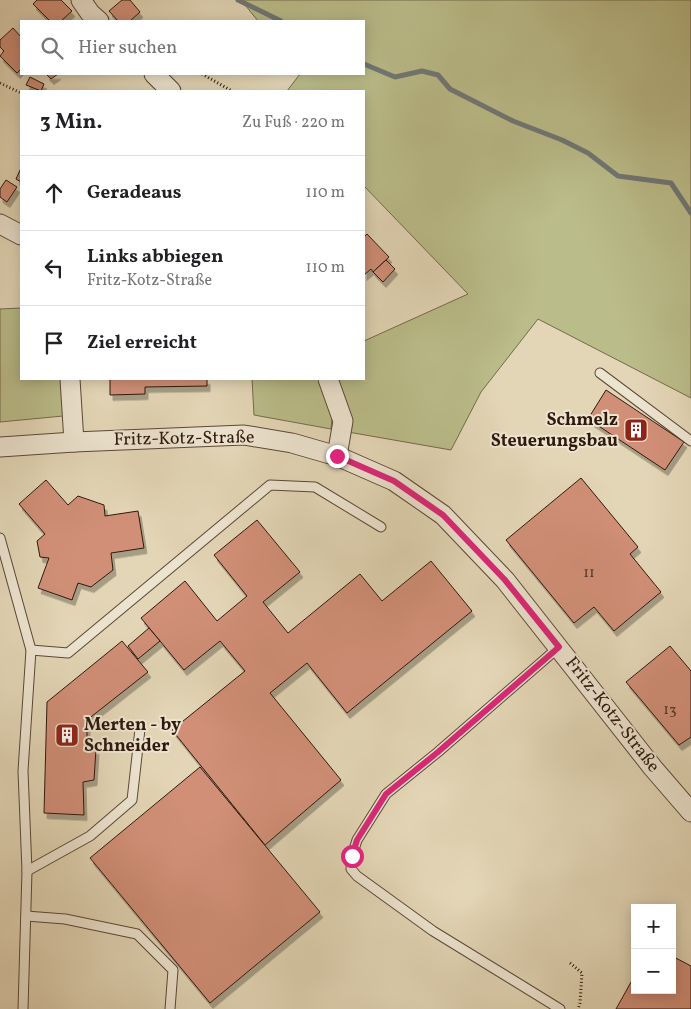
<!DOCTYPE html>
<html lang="de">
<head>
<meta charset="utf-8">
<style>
	body { margin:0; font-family:Vollkorn,serif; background:#f2f2f2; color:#202124 }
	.controls { position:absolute; right:15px; bottom:15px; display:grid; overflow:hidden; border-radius:0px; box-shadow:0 2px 12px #0003 }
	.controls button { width:45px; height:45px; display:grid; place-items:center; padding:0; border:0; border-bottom:1px solid #e0e0e0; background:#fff; color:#202124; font:25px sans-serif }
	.stop { position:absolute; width:15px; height:15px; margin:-11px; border:4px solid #db2777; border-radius:50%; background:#fff }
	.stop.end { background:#db2777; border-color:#fff; box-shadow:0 1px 5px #0008 }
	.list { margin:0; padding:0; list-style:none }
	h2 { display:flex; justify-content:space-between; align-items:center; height:65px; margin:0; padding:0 20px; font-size:21px }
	h2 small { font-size:16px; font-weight:400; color:#757577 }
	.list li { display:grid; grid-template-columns:32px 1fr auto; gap:15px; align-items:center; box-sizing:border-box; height:75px; padding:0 20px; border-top:1px solid #e0e0e0 }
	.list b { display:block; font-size:19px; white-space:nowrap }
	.list p { margin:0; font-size:16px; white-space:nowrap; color:#757577 }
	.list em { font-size:16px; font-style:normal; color:#757577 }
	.icon { flex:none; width:28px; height:28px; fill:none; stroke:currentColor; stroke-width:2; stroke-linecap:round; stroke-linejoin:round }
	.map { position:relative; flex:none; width:691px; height:1009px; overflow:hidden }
	.search { position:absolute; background:#fff; box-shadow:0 2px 12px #0003; left:20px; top:20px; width:345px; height:55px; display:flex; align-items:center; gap:12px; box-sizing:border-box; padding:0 18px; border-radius:0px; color:#757577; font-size:19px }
	.panel { position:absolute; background:#fff; box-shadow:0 2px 12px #0003; left:20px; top:90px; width:345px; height:290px; border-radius:0px }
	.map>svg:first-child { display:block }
	.green { fill:#babc89; stroke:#746a4b }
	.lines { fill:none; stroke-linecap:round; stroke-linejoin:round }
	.stream { stroke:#707775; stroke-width:5 }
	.building { fill:#d18f78; stroke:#2e190d; filter:url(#shadow) }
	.service-casing { stroke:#5b4837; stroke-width:11 }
	.minor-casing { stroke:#5b4837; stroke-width:21 }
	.path { stroke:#2e190d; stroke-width:3; stroke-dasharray:1 2.5; stroke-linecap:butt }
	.service { stroke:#ede4d0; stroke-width:9 }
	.minor { stroke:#ede4d0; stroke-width:19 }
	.route { stroke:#db2777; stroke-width:6 }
	.labels { text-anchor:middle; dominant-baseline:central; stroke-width:4; stroke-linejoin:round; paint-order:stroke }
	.number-label { font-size:15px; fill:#573628 }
	.poi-label { font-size:18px; font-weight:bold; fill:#2e190d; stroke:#ede4d0; text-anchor:end }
	.street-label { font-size:18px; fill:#2e190d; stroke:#ede4d0 }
</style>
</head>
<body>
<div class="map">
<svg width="691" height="1009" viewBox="0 0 691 1009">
	<defs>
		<filter id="shadow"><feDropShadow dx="3" dy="5.5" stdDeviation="0" flood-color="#0004"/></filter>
	</defs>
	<rect width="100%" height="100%" fill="#e3d6b6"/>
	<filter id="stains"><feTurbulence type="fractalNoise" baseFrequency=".004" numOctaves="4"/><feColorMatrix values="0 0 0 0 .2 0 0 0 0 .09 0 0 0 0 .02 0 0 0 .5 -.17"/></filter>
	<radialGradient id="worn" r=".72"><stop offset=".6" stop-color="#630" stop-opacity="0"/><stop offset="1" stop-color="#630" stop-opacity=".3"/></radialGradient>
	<!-- green -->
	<g class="green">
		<path d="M241 0H691V398L538 319 481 392 451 450 348 432 334 379H364V341L468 294 364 186V91H287L300 74H364V21H258Z"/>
		<path d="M21 308V379H61L63 416 0 422V309Z"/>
		<path d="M252 379H319L332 418 331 429 254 415Z"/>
	</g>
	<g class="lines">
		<!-- stream -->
		<g class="stream">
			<path d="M238 0 281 21"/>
			<path d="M364 64 395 77 422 71 438 75 450 89 513 121 562 140 588 153 618 176 671 183 691 213"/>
		</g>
	</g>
	<!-- building -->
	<g class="building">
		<path d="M37 0H61L72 11 61 21H50L33 4Z"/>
		<path d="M122 0H130L140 12 130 21H118L109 11Z"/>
		<path d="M13 28 21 37V69L17 73 0 56 4 51 0 47V40Z"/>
		<path d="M46 74H58L51 79Z"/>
		<path d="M30 77 44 84 41 91 26 85Z"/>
		<path d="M21 168V182L16 179Z"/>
		<path d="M6 180 17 187 7 202 0 197V189Z"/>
		<path d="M367 234 389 257 373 272 371 269 364 275V237Z"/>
		<path d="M386 260 395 269 383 282 373 272Z"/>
		<path d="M110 379H207V386L145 387V394L110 395Z"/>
		<path d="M606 390 684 442 665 470 588 419Z"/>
		<path d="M581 478 638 547 630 554 661 592 614 631 594 607 574 623 506 540Z"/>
		<path d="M46 480 68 505 78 496 104 505 105 516 138 511 144 548 111 553 113 570 91 587 78 583 72 600 38 588 49 558 40 557 37 541 45 534 19 504Z"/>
		<path d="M257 520 300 572 263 602 288 633 360 574 382 601 431 561 472 611 347 713 307 663 270 693 341 780 265 845 172 730 245 671 220 641 184 670 141 618 185 581 217 621 247 596 214 555Z"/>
		<path d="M149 628 160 641 138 659 128 646Z"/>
		<path d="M122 641 148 672 87 720V750L96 749 94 780 83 782 84 815 44 813 47 702Z"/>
		<path d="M670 646 691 671V737L679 745 626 682Z"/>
		<path d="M200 767 320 912 210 1003 90 858Z"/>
		<path d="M672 956 691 966V1009H616L635 975V990H672Z"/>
	</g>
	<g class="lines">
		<!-- service casing -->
		<g class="service-casing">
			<g id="service">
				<path d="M600 373 691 441"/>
				<path d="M0 538 31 650 23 771 27 871 23 1009"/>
				<path d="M559 647 438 752 386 794 357 840 352 856 351 869 357 876 433 931 560 1009"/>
				<path d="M31 650 68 653 270 485 315 487 381 527"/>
				<path d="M27 871 90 836 132 800 140 729"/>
				<path d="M26 916 65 919 137 934 173 970 170 1009"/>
			</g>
		</g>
		<!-- minor casing -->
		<g class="minor-casing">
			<g id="minor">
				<path d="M81 0 90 13 99 21"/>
				<path d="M154 74 171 91"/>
				<path d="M0 224 21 235"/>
				<path d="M70 379 74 442"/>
				<path d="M328 379 343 421 337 456"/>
				<path d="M0 447 74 442 244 435 292 443 337 456 394 481 443 515 505 580 653 768 691 812"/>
			</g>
		</g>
		<!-- path -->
		<g class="path">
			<path d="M202 74 232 91"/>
			<path d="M0 83 21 93"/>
			<path d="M570 963 582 973 580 1003 578 1009"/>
		</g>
		<!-- service -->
		<use href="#service" class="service"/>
		<!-- minor -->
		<use href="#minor" class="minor"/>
	</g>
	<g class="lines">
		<!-- route -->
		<path class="route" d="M337 456 394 481 443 515 505 580 559 647 438 752 386 794 357 840 352 856"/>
	</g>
	<!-- icons -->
	<defs>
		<g id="building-square" transform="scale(1.25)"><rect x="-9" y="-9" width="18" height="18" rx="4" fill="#8f2418" stroke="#ede4d0"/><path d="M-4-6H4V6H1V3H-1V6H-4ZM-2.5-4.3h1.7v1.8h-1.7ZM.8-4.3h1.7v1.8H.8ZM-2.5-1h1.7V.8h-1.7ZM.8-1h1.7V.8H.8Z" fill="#fff"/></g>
	</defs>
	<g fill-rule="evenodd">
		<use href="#building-square" x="636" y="430"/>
		<use href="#building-square" x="67" y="735"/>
	</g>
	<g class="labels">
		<!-- number labels -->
		<g class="number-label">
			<text x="589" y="573">11</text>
			<text x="670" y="710">13</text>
		</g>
		<!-- poi labels -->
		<g class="poi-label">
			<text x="618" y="420">Schmelz<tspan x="618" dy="21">Steuerungsbau</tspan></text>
			<text x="84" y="725" text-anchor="start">Merten - by<tspan x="84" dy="21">Schneider</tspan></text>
		</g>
		<!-- street labels -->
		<g class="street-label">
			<text transform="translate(184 439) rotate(-1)">Fritz-Kotz-Straße</text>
			<text transform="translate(612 715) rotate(52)">Fritz-Kotz-Straße</text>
		</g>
	</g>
	<rect width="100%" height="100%" filter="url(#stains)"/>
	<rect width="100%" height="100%" fill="url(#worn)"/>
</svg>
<div class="controls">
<button>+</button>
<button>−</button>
</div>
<div class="stop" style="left:352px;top:856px"></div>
<div class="stop end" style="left:337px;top:456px"></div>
<div class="search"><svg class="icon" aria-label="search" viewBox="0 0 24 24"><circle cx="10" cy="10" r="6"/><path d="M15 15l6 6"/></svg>Hier suchen</div>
<section class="panel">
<h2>3 Min.<small>Zu Fuß · 220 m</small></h2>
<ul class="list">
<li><svg class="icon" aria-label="ahead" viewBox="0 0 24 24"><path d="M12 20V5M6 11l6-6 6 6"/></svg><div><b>Geradeaus</b></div><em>110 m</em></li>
<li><svg class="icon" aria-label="left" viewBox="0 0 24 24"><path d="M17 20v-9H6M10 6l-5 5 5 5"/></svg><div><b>Links abbiegen</b><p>Fritz-Kotz-Straße</p></div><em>110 m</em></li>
<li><svg class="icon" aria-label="arrive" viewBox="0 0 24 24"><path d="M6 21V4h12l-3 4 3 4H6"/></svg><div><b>Ziel erreicht</b></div></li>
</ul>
</section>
</div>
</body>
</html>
